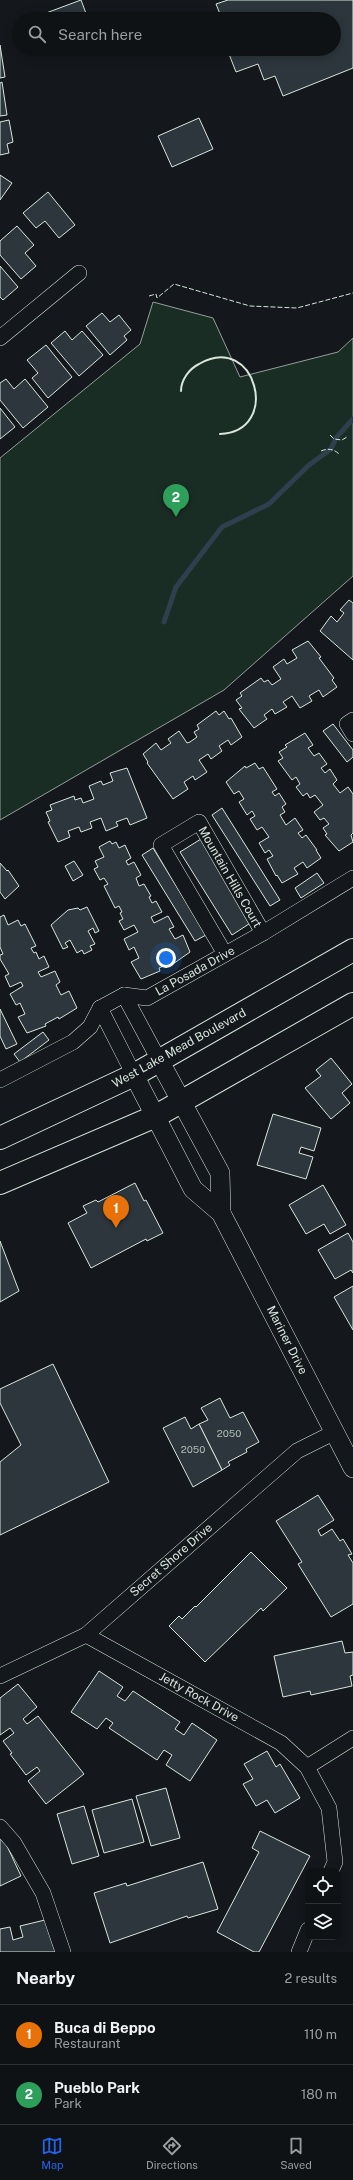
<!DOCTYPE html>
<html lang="en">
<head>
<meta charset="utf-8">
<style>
	body { margin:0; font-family:"Public Sans",sans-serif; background:#1d2022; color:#f1f3f6 }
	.controls { position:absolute; right:12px; bottom:12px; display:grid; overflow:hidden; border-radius:8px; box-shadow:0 2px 10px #0003 }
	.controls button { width:36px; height:36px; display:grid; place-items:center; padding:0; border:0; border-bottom:1px solid #2f3234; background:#0f1215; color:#f1f3f6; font:20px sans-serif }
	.you { position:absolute; left:166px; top:958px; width:14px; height:14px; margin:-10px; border:3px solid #fff; border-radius:50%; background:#1a73e8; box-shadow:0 0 0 6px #1a73e833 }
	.badge { display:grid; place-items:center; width:26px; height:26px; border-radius:50%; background:#2563eb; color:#fff; font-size:13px; font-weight:700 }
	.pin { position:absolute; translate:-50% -33px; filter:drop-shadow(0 1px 2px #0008) }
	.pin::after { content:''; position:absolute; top:21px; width:14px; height:12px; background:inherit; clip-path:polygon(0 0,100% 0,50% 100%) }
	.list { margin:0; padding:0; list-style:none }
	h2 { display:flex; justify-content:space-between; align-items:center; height:52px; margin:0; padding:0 16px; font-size:17px }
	h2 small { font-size:13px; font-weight:400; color:#9b9ea0 }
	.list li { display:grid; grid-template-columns:26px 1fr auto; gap:12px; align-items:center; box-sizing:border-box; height:60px; padding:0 16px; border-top:1px solid #2f3234 }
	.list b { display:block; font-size:15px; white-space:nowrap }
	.list p { margin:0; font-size:13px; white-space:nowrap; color:#9b9ea0 }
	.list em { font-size:13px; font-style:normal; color:#9b9ea0 }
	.icon { flex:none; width:22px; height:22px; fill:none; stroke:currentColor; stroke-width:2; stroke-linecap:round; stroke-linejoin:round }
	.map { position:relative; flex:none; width:353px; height:1952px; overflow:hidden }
	.search { position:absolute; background:#0f1215; box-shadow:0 2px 10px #0003; left:12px; right:12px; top:12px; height:44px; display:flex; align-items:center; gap:10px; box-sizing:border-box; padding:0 14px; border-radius:22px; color:#9b9ea0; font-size:15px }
	.sheet { height:172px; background:#0f1215 }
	nav { display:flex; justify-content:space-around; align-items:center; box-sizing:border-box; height:56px; border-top:1px solid #2f3234; background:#0f1215; font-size:11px; color:#9b9ea0 }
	nav a { display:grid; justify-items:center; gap:2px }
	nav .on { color:#2563eb }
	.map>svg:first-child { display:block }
	.green { fill:#1a2d24; stroke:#939e99 }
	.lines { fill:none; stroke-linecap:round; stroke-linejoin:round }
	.stream { stroke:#2f3f4d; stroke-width:5 }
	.building { fill:#2c363c; stroke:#d8e6dc }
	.minor-casing { stroke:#d8e6dc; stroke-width:16 }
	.tertiary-casing { stroke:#d8e6dc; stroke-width:20 }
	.primary-casing { stroke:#d8e6dc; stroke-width:24 }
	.minor { stroke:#14181c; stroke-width:15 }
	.tertiary { stroke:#14181c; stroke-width:19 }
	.primary { stroke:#14181c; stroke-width:22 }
	.fence { stroke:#d8e6dc; stroke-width:1; stroke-dasharray:5 2; stroke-linecap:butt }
	.wall { stroke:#d8e6dc; stroke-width:2 }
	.labels { text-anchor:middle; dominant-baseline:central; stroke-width:3; stroke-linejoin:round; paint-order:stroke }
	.number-label { font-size:10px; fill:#adbab4 }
	.street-label { font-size:12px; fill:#d8e6dc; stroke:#14181c }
</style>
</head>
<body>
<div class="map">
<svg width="353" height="1952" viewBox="0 0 353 1952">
	<rect width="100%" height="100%" fill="#14181c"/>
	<!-- green -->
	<path class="green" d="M153 302 213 318 240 377 338 352 353 338V576L224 690 0 820V458L140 344Z"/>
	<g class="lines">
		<!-- stream -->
		<path class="stream" d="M164 622 176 587 222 527 269 504 309 465 331 449 336 438 353 419"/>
	</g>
	<!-- building -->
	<g class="building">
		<path d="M81 0 87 16 80 19H39L38 16Z"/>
		<path d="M228 0H353V68L283 96 275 76 264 80 258 64 236 72 227 49H334V19H222L216 4Z"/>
		<path d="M0 45 5 77 0 78Z"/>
		<path d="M2 82 7 115 0 116V83Z"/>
		<path d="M199 118 213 149 172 167 158 136Z"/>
		<path d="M9 120 13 142 7 144 9 153 0 155V122Z"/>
		<path d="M0 175 12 183 0 200Z"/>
		<path d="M48 192 75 225 59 238 45 221 36 228 23 213Z"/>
		<path d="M17 226 34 245 25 253 36 266 21 279 0 255V241Z"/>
		<path d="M0 266 18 287 3 300 0 297Z"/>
		<path d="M102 313 110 322 119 315 131 330 124 336 127 340 110 355 86 326Z"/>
		<path d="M65 331 72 340 82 331 103 355 79 376 51 343Z"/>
		<path d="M46 345 72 377 48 398 32 378 38 373 27 360Z"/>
		<path d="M6 379 14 389 25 379 48 407 23 428 0 400V383Z"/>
		<path d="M0 408 15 427 0 439Z"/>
		<path d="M349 600 353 603V660L320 631 331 616 337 622 344 613 340 610Z"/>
		<path d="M308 641 321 657 319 658 334 678 332 680 337 687 323 697 319 690 309 696 312 701 300 708 292 696 283 702 287 707 275 714 272 709 264 715 267 719 254 728 239 709 242 708 236 700 242 696 240 693 261 678 264 682 268 680 272 685 281 679 273 667 284 659 287 664 297 658 292 650Z"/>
		<path d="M216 711 219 715 224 711 229 719 231 718 242 737 231 745 228 740 219 746 222 751 211 759 208 754 199 760 207 772 195 780 193 776 184 782 188 789 173 799 147 763 148 762 143 754 156 743 161 750 171 743 168 739 179 731 187 743 190 742 197 737 194 732 199 729 197 725Z"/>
		<path d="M333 724 353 750V757L347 762 323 731Z"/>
		<path d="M305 733 313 745 308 748 314 756 319 753 327 764 321 768 325 773 330 769 337 780 333 784 340 793 348 787 353 794V833L351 835 353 842 339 851 325 835 327 834 323 828 329 824 324 818 320 820 314 812 323 805 315 795 310 798 307 793 303 796 296 787 300 784 296 777 292 780 278 761 283 758 279 752 287 747 285 745Z"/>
		<path d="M255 763 259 769 263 767 277 789 272 792 275 796 279 793 286 804 282 807 285 812 280 815 286 825 295 818 303 830 298 833 302 838 306 835 317 850H316L321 858 307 868 303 862 294 868 298 874 282 883 277 875 276 876 267 859 273 856 269 850 265 853 259 843 269 837 262 827 257 830 250 819 255 816 252 811 247 815 239 802 244 799 239 791 234 794 226 782 245 766 246 768Z"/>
		<path d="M127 768 147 818 130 825 127 818 116 822 118 826 106 831 101 818 90 822 92 828 81 832 79 827 68 831 70 837 58 842 48 822 50 821 46 812 52 810 50 805 74 796 75 800 81 798 83 803 94 799 89 786 101 781 103 785 113 781 110 773Z"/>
		<path d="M222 808 280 900 270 906 212 815Z"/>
		<path d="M201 839 252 922 232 935 180 852Z"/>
		<path d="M110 841 112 844 116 842 119 848 125 845 131 858 126 861 128 865 134 862 141 875 136 878 139 886 144 884 151 896 149 897 152 903 156 901 162 912 151 917 154 923 168 916 174 927 169 929 175 939 183 935 190 952 173 964 172 962 159 968 160 971 141 979 131 962 139 958 134 947 129 950 124 939 138 932 134 925 124 930 119 921 123 919 120 913 122 912 119 906 115 908 104 886 108 884 104 878 100 880 94 869 98 867 95 861 104 857 99 847Z"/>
		<path d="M153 848 206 935 195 941 142 855Z"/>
		<path d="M74 861 83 875 73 881 65 866Z"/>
		<path d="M0 863 7 871 8 870 19 886 5 899 0 892Z"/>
		<path d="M317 873 324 883 301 898 295 888Z"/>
		<path d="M87 907 99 931 95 933 93 928 88 931 95 944 90 946 92 950 84 954 82 950 77 953 70 940 65 943 68 947 63 949 51 925 68 910 78 908 80 910Z"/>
		<path d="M4 915 8 925 18 920 21 926 25 924 36 946 31 948 32 950 34 953 36 952 39 959 44 956 49 967 38 972 41 977 55 971 60 982 56 985 61 995 69 991 77 1008 59 1019 58 1017 45 1024 46 1026 27 1033 18 1017 25 1014 20 1003 16 1005 10 994 23 986 21 982 10 987 5 976 9 974 0 959V955L3 954 0 947V917Z"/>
		<path d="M0 1009 17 1044 6 1049 0 1036Z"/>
		<path d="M43 1032 49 1040 20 1062 14 1054Z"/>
		<path d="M331 1058 352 1084 342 1093 350 1103 331 1119 305 1088 321 1076 316 1070Z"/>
		<path d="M273 1114 321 1128 314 1151 301 1147 299 1153 313 1157 306 1179 257 1165Z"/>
		<path d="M135 1183 144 1201 146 1200 163 1233 147 1241 146 1239 91 1268 68 1223 87 1213 83 1206 96 1200 98 1202Z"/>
		<path d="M323 1185 346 1225 330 1234 324 1224 306 1234 289 1205Z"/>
		<path d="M348 1233 353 1242V1273L351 1270 335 1279 318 1250Z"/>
		<path d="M0 1241 19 1291 0 1302Z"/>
		<path d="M353 1286V1330L334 1297Z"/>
		<path d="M53 1364 109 1482 0 1535V1462L21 1445 0 1403V1389Z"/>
		<path d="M220 1398 230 1418 243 1412 259 1442 246 1449 247 1452 228 1462 230 1465 222 1470 199 1424 208 1420 201 1408Z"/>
		<path d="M185 1417 191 1429 199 1424 222 1470 193 1487 163 1428Z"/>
		<path d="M318 1495 334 1520 318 1530 321 1536 332 1529 340 1541 343 1539 352 1554 348 1555 353 1563V1604L331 1617 298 1564 302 1562 276 1521Z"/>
		<path d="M251 1552 287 1588 263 1611 261 1608 205 1662 169 1626 179 1616 182 1619 195 1606 196 1607Z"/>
		<path d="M342 1641 345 1653 353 1652V1675L350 1676 352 1686 311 1695 310 1691 283 1697 274 1656Z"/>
		<path d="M99 1671 123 1687 117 1696 125 1701 133 1691 180 1722 175 1729 184 1735 192 1723 217 1740 190 1781 166 1765 172 1755 164 1750 157 1760 109 1728 113 1723 106 1718 97 1729 71 1712Z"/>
		<path d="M18 1684 37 1707 23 1719 27 1724 38 1716 84 1774 46 1804 28 1781 40 1771 37 1767 26 1775 10 1754 12 1753 3 1741 14 1733 10 1728 0 1735V1698Z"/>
		<path d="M267 1751 276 1767 280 1764 300 1798 275 1813 267 1800 256 1806 243 1784 253 1779 244 1764Z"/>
		<path d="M166 1788 180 1838 151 1846 136 1796Z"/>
		<path d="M132 1799 144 1842 104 1853 92 1810Z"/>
		<path d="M84 1806 99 1856 72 1864 57 1814Z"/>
		<path d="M0 1831 21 1876 0 1886Z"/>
		<path d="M260 1831 310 1856 259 1952H254L217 1932 259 1852 252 1848Z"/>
		<path d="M203 1862 218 1909 188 1918 187 1916 110 1943 94 1893 126 1883 127 1886Z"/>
		<path d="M49 1919 57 1952H0V1929L10 1927 13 1940 23 1937 20 1926Z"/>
	</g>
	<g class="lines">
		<!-- minor casing -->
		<g class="minor-casing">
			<g id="minor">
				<path d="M0 338 79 273"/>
				<path d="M353 720 347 724 353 734"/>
				<path d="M225 954 161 845 199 822 263 933"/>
				<path d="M124 995 159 1060"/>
				<path d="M100 1008 134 1075"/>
				<path d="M0 1080 73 1042 90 1027 100 1008 124 995 147 998 263 933 353 878"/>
				<path d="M86 1635 281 1743 307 1767 329 1808 335 1862 331 1871"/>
				<path d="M0 1676 86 1635 297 1451 335 1432"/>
				<path d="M307 1767 353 1738"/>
				<path d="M0 1827 14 1843 43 1893 63 1952"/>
				<path d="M299 1952 308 1930"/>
			</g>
		</g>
		<!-- tertiary casing -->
		<g class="tertiary-casing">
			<g id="tertiary">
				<path d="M159 1060 220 1173 221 1213"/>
				<path d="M134 1075 193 1189 221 1213 353 1468"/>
			</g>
		</g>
		<!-- primary casing -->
		<g class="primary-casing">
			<g id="primary">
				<path d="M0 1138 134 1075 353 950"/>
				<path d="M0 1183 156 1116 353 1004"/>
			</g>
		</g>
		<!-- minor -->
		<use href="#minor" class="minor"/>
		<!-- tertiary -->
		<use href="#tertiary" class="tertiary"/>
		<!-- primary -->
		<use href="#primary" class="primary"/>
		<!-- fence -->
		<g class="fence">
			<path d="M149 296 156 294 157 298 174 284 250 306 297 308 353 293"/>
			<path d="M330 435 334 439 342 440 347 437"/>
			<path d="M321 451C328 448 334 449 339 454"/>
		</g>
		<!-- wall -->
		<path class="wall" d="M181 391C181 380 189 369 199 364 256 331 282 432 220 434"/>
	</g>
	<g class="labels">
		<!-- number labels -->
		<g class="number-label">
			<text x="229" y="1433">2050</text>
			<text x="193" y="1449">2050</text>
		</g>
		<!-- street labels -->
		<g class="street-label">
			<text transform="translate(230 877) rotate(60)">Mountain Hills Court</text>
			<text transform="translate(195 971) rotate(-29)">La Posada Drive</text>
			<text transform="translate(179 1048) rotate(-29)">West Lake Mead Boulevard</text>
			<text transform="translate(287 1340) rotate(63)">Mariner Drive</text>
			<text transform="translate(171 1560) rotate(-41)">Secret Shore Drive</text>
			<text transform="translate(199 1697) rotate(29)">Jetty Rock Drive</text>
		</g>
	</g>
</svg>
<div class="controls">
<button><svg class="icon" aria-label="locate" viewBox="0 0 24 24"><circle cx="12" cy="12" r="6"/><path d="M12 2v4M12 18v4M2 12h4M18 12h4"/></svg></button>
<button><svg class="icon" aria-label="layers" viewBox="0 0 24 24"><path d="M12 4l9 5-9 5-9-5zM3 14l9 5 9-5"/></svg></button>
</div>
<div class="you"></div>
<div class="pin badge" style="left:116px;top:1228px;background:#e8710a">1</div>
<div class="pin badge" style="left:176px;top:517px;background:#2e9e5b">2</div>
<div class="search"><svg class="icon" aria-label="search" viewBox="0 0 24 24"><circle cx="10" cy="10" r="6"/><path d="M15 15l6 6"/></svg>Search here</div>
</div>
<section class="sheet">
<h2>Nearby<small>2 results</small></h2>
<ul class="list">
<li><span class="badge" style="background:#e8710a">1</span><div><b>Buca di Beppo</b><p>Restaurant</p></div><em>110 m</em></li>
<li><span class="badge" style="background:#2e9e5b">2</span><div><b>Pueblo Park</b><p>Park</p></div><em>180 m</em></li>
</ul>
</section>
<nav>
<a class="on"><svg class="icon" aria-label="map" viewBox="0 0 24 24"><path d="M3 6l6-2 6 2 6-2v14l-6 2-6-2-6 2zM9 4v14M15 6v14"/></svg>Map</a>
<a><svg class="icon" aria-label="directions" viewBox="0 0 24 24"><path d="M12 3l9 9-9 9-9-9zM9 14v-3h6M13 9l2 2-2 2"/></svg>Directions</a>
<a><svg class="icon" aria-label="saved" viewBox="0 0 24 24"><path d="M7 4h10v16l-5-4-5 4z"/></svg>Saved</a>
</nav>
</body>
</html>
